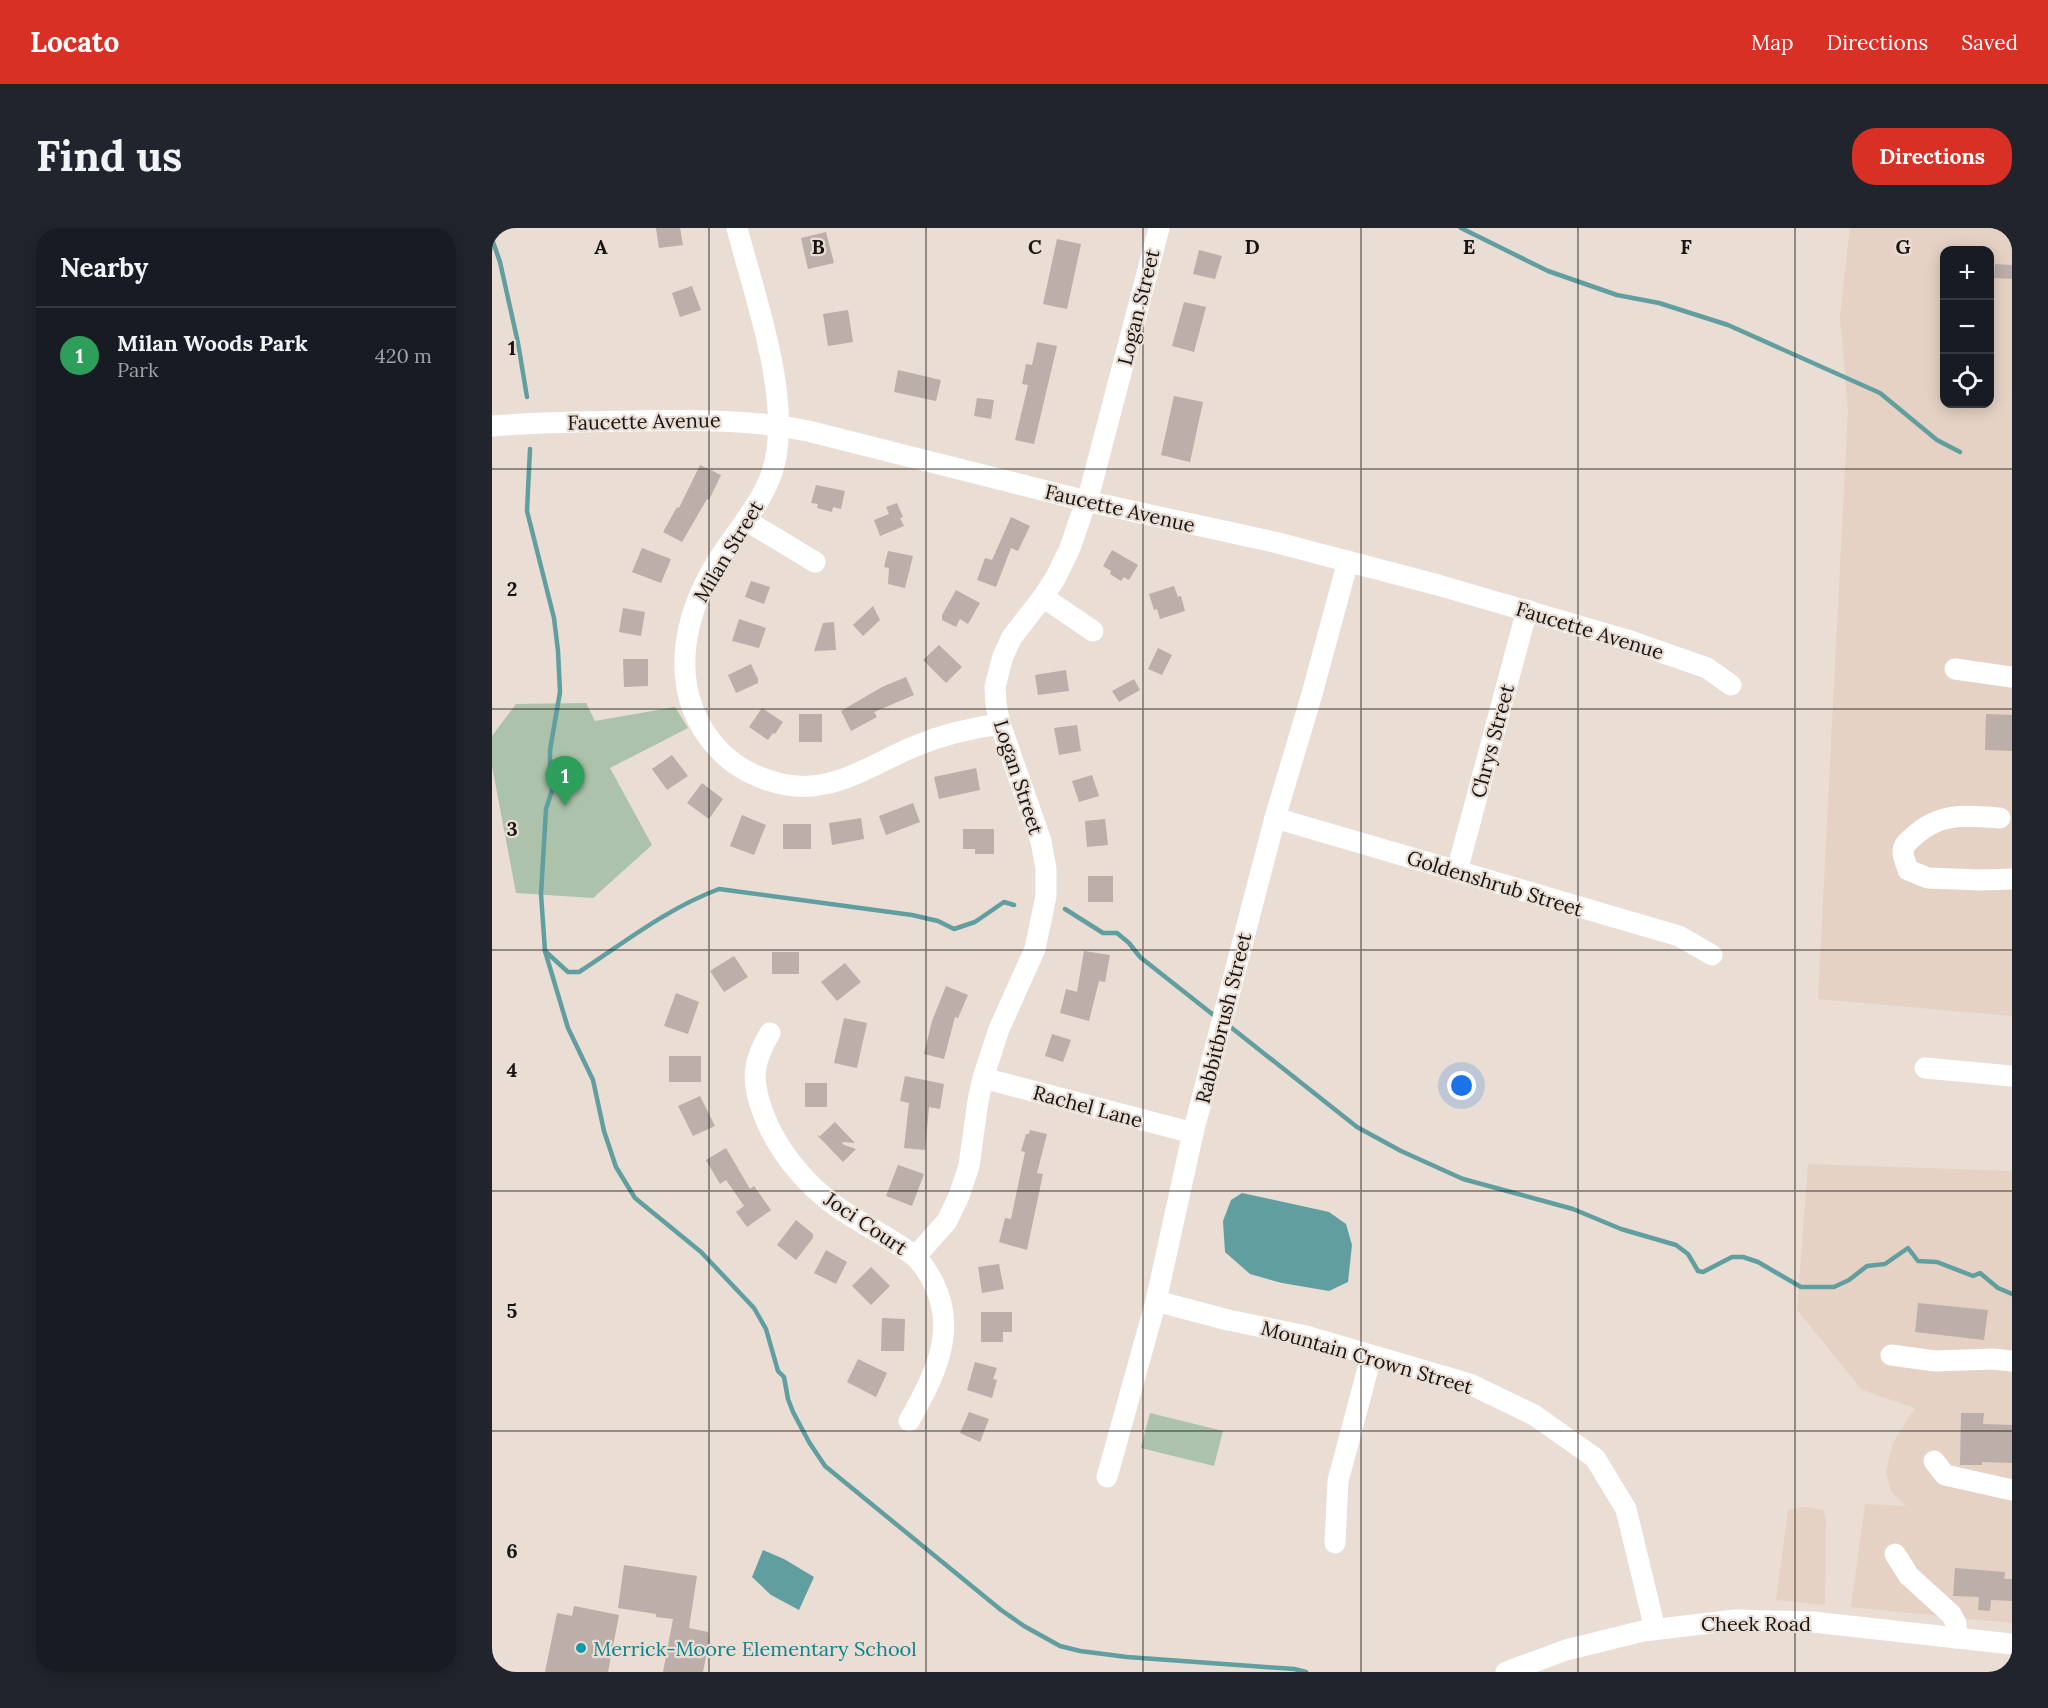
<!DOCTYPE html>
<html lang="en">
<head>
<meta charset="utf-8">
<style>
	body { margin:0; font-family:Lora,serif; background:#20242c; color:#f1f3f6 }
	.controls { position:absolute; right:18px; top:18px; display:grid; overflow:hidden; border-radius:12px; box-shadow:0 3px 15px #0003 }
	.controls button { width:54px; height:54px; display:grid; place-items:center; padding:0; border:0; border-bottom:2px solid #363941; background:#171b24; color:#f1f3f6; font:30px sans-serif }
	.you { position:absolute; left:970px; top:858px; width:21px; height:21px; margin:-15px; border:4px solid #fff; border-radius:50%; background:#1a73e8; box-shadow:0 0 0 9px #1a73e833 }
	.badge { display:grid; place-items:center; width:39px; height:39px; border-radius:50%; background:#d93025; color:#fff; font-size:20px; font-weight:700 }
	.pin { position:absolute; translate:-50% -50px; filter:drop-shadow(0 2px 3px #0008) }
	.pin::after { content:''; position:absolute; top:32px; width:21px; height:18px; background:inherit; clip-path:polygon(0 0,100% 0,50% 100%) }
	.list { margin:0; padding:0; list-style:none }
	h2 { display:flex; justify-content:space-between; align-items:center; height:78px; margin:0; padding:0 24px; font-size:26px }
	h2 small { font-size:20px; font-weight:400; color:#9ea1a6 }
	.list li { display:grid; grid-template-columns:39px 1fr auto; gap:18px; align-items:center; box-sizing:border-box; height:96px; padding:0 24px; border-top:2px solid #363941 }
	.list b { display:block; font-size:22px; white-space:nowrap }
	.list p { margin:0; font-size:20px; white-space:nowrap; color:#9ea1a6 }
	.list em { font-size:20px; font-style:normal; color:#9ea1a6 }
	.icon { flex:none; width:33px; height:33px; fill:none; stroke:currentColor; stroke-width:2; stroke-linecap:round; stroke-linejoin:round }
	.map { position:relative; flex:none; width:1520px; height:1444px; overflow:hidden; border-radius:24px }
	header { display:flex; align-items:center; gap:36px; box-sizing:border-box; height:84px; padding:0 30px; background:#d93025; color:#fff }
	header strong { font-size:28px }
	nav { display:flex; gap:33px; margin-inline-start:auto; font-size:21px }
	.intro { display:flex; align-items:center; justify-content:space-between; box-sizing:border-box; height:144px; padding:0 36px }
	h1 { margin:0; font-size:42px }
	.button { padding:15px 27px; border-radius:24px; background:#d93025; color:#fff; font-size:21px; font-weight:700 }
	main { display:flex; gap:36px; padding:0 36px }
	aside { flex:1; background:#171b24; border-radius:24px; box-shadow:0 3px 15px #0003 }
	.map>svg:first-child { display:block }
	.built { fill:#e5d2c4; fill-rule:evenodd }
	.green { fill:#acc2aa }
	.water { fill:#619e9f }
	.lines { fill:none; stroke-linecap:round; stroke-linejoin:round }
	.stream { stroke:#619e9f; stroke-width:4.5 }
	.building { fill:#bcaea8 }
	.minor { stroke:#fff; stroke-width:21 }
	.grid { fill:none; stroke:#181411; stroke-width:1.5; stroke-opacity:0.55 }
	.culture-dot { fill:#0f9aa8; stroke:#e9ddd4; stroke-width:2 }
	.labels { text-anchor:middle; dominant-baseline:central; stroke-width:4.5; stroke-linejoin:round; paint-order:stroke }
	.street-label { font-size:20px; fill:#181411; stroke:#e9ddd4 }
	.culture-label { font-size:20px; fill:#0d838f; stroke:#e9ddd4; text-anchor:start }
	.grid-label { font-size:20px; text-anchor:middle; font-weight:bold; fill:#181411; stroke:#e9ddd4; stroke-width:4.5; stroke-linejoin:round; paint-order:stroke }
</style>
</head>
<body>
<header>
<strong>Locato</strong>
<nav><a>Map</a><a>Directions</a><a>Saved</a></nav>
</header>
<div class="intro"><h1>Find us</h1><a class="button">Directions</a></div>
<main>
<aside>
<h2>Nearby<small></small></h2>
<ul class="list">
<li><span class="badge" style="background:#2e9e5b">1</span><div><b>Milan Woods Park</b><p>Park</p></div><em>420 m</em></li>
</ul>
</aside>
<div class="map">
<svg width="1520" height="1444" viewBox="0 0 1520 1444">
	<rect width="100%" height="100%" fill="#e9ddd4"/>
	<!-- built -->
	<g class="built">
		<path d="M1358 0H1520V788L1326 771 1356 183 1348 88ZM1452 22H1498V176H1452Z"/>
		<path d="M1316 936 1520 943V1395L1359 1379 1373 1276 1414 1278 1399 1263 1394 1243 1401 1215 1423 1180 1370 1162 1305 1082Z"/>
		<path d="M1314 1279 1331 1282 1334 1290 1333 1377 1284 1372 1296 1282Z"/>
	</g>
	<!-- green -->
	<g class="green">
		<path d="M94 475 103 493 183 479 196 500 118 540 160 617 101 670 24 665 0 538V508L24 476Z"/>
		<path d="M658 1185 731 1203 722 1238 649 1220Z"/>
	</g>
	<!-- water -->
	<g class="water">
		<path d="M750 965 837 984 854 996 860 1017 856 1054 837 1063 790 1055 758 1046 733 1024 731 993 739 972Z"/>
		<path d="M271 1322 292 1331 322 1349 307 1382 279 1367 260 1349Z"/>
	</g>
	<g class="lines">
		<!-- stream -->
		<g class="stream">
			<path d="M969 0 1056 43 1125 67 1167 75 1236 97 1388 165 1445 212 1468 224"/>
			<path d="M0 11 8 34 26 115 35 169"/>
			<path d="M38 221 35 283 62 390 66 423 68 464 58 522V538L64 550 54 581 49 666 53 723 76 800 101 852 112 903 124 939 143 970 209 1024 262 1080 274 1101 286 1143 292 1149 296 1171 301 1184 317 1214 333 1238 509 1382 532 1398 568 1418 588 1423 635 1429 802 1441 814 1444"/>
			<path d="M573 681 611 705H625L637 715 648 729 724 789"/>
			<path d="M53 723 76 744H87C133 714 176 680 227 661L420 687 446 693 462 701 483 694 512 674 522 677"/>
			<path d="M736 797 865 899 909 923 971 951 1081 981 1129 1001 1184 1017 1196 1026 1206 1043 1211 1044 1240 1029H1251L1266 1034 1309 1059H1342L1357 1052 1375 1038 1393 1036 1416 1020 1426 1033 1445 1034 1481 1048 1488 1045 1506 1060 1520 1066"/>
		</g>
	</g>
	<!-- building -->
	<g class="building">
		<path d="M164 0H188L191 17 167 20Z"/>
		<path d="M334 4 342 35 316 41 309 10Z"/>
		<path d="M565 11 589 16 575 81 551 76Z"/>
		<path d="M707 22 730 28 723 51 701 46Z"/>
		<path d="M1503 36 1520 37V51L1502 50Z"/>
		<path d="M200 58 209 82 188 89 180 65Z"/>
		<path d="M692 74 714 79 702 124 680 118Z"/>
		<path d="M356 82 361 114 336 118 331 86Z"/>
		<path d="M545 114 565 118 542 216 523 212 536 157 530 156 534 136 540 137Z"/>
		<path d="M406 142 449 152 444 173 402 164Z"/>
		<path d="M682 168 711 174 698 234 669 227Z"/>
		<path d="M485 170 502 172 499 191 482 188Z"/>
		<path d="M208 237 229 247 217 272 215 271 190 314 171 304 185 279 187 280Z"/>
		<path d="M324 257 353 263 349 281 341 279 340 284 325 280 326 276 319 275Z"/>
		<path d="M405 275 411 289 408 290 412 298 388 308 382 292 397 286 394 279Z"/>
		<path d="M519 289 538 298 526 323 519 320 504 359 485 352 493 330 500 332Z"/>
		<path d="M150 320 179 331 169 355 140 344Z"/>
		<path d="M620 322 646 337 637 352 632 349 629 353 618 346 619 343 611 338Z"/>
		<path d="M396 323 421 328 413 360 396 356 397 340 392 339Z"/>
		<path d="M259 353 278 359 272 376 253 369Z"/>
		<path d="M682 358 686 369 689 368 693 383 668 391 665 381 662 382 657 366Z"/>
		<path d="M464 362 488 375 476 396 468 391 464 399 450 392V387Z"/>
		<path d="M381 378 388 392 371 408 361 397Z"/>
		<path d="M131 380 153 384 149 408 127 404Z"/>
		<path d="M247 391 274 400 267 420 240 413Z"/>
		<path d="M342 394 344 422 322 423 331 395Z"/>
		<path d="M447 417 470 439 454 455 431 432Z"/>
		<path d="M666 420 680 427 670 447 656 441Z"/>
		<path d="M131 431H156V458L132 459Z"/>
		<path d="M259 436 266 451V455L244 465 236 447Z"/>
		<path d="M574 442 577 463 546 467 543 447Z"/>
		<path d="M414 449 422 467 382 484 385 489 359 503 349 483 390 459Z"/>
		<path d="M642 451 648 462 627 474 620 463Z"/>
		<path d="M270 480 291 494 283 506 281 505 276 512 257 499Z"/>
		<rect x="307" y="486" width="23" height="28"/>
		<path d="M1494 486 1520 487V523L1493 522Z"/>
		<path d="M585 497 589 523 567 527 562 500Z"/>
		<path d="M180 527 196 548 175 562 160 541Z"/>
		<path d="M484 540 488 562 447 571 442 549Z"/>
		<path d="M600 547 607 568 587 574 580 553Z"/>
		<path d="M210 555 231 571 217 591 195 575Z"/>
		<path d="M421 575 428 594 394 607 387 588Z"/>
		<path d="M250 587 274 597 262 627 238 618Z"/>
		<path d="M369 590 372 611 340 617 337 595Z"/>
		<path d="M613 591 616 617 595 619 593 593Z"/>
		<rect x="291" y="596" width="28" height="25"/>
		<path d="M471 601H502V626H483V621H471Z"/>
		<rect x="596" y="648" width="25" height="26"/>
		<path d="M592 723 618 727 613 754 607 753 597 793 568 785 574 761 585 764Z"/>
		<rect x="280" y="724" width="27" height="22"/>
		<path d="M242 728 256 749 232 764 218 743Z"/>
		<path d="M353 735 369 754 345 773 329 754Z"/>
		<path d="M454 758 476 767 466 790 463 789 452 831 432 826 440 793Z"/>
		<path d="M184 765 207 774 196 806 172 798Z"/>
		<path d="M352 790 375 795 365 840 342 835Z"/>
		<path d="M560 806 579 812 571 834 553 828Z"/>
		<rect x="177" y="828" width="32" height="26"/>
		<path d="M413 848 452 856 448 881 437 879 433 922 412 920 417 875 408 873Z"/>
		<rect x="313" y="855" width="22" height="24"/>
		<path d="M208 868 223 898 201 908 186 878Z"/>
		<path d="M343 894 363 915 351 914 350 916 364 921 351 934 325 907 328 908Z"/>
		<path d="M538 902 555 906 545 945 551 946 535 1022 507 1014 513 990 519 991 533 924 529 923 534 906H537Z"/>
		<path d="M234 920 258 961 262 958 279 982 255 999 244 984 252 978 234 952 228 956 214 932Z"/>
		<path d="M406 937 432 946 420 978 394 968Z"/>
		<path d="M304 992 321 1006V1010L304 1032 285 1017Z"/>
		<path d="M334 1022 355 1034 344 1056 322 1045Z"/>
		<path d="M507 1036 512 1061 490 1065 486 1039Z"/>
		<path d="M379 1039 398 1058 379 1077 360 1058Z"/>
		<path d="M1426 1075 1496 1082 1492 1112 1423 1104Z"/>
		<path d="M489 1084H520V1104H511V1114H489Z"/>
		<path d="M390 1090 413 1091 412 1123H389Z"/>
		<path d="M366 1131 395 1145 384 1169 355 1154Z"/>
		<path d="M483 1134 505 1140 501 1151 505 1152 500 1170 475 1162Z"/>
		<path d="M477 1184 497 1191 488 1214 468 1205Z"/>
		<path d="M1469 1185H1492L1491 1196 1520 1197V1235L1490 1234V1237H1468Z"/>
		<path d="M132 1337 205 1348 197 1400 216 1404 217 1413 211 1444H171L181 1391 164 1389V1386L126 1380Z"/>
		<path d="M1463 1340 1513 1344 1512 1351H1520V1373L1499 1372 1498 1383 1486 1382 1487 1369 1461 1368Z"/>
		<path d="M82 1378 127 1387 116 1444H53L65 1385 80 1388Z"/>
	</g>
	<g class="lines">
		<!-- minor -->
		<g class="minor">
			<path d="M245 0C262 66 294 154 285 222 280 266 248 297 226 332 189 391 175 465 226 521 248 545 287 561 320 558 356 555 388 533 421 519 449 507 478 500 508 496"/>
			<path d="M0 198C46 194 92 194 138 193 198 192 257 191 316 203L594 273 782 314 946 357 1135 412 1215 440 1239 457"/>
			<path d="M255 293 323 334"/>
			<path d="M551 369 601 403"/>
			<path d="M1463 441 1520 449"/>
			<path d="M783 590 1187 708 1220 727"/>
			<path d="M1508 590C1475 587 1447 584 1421 609 1416 613 1411 617 1411 624 1411 630 1415 637 1416 642L1436 650 1488 652 1520 651"/>
			<path d="M965 643 1035 382"/>
			<path d="M278 805C261 833 259 851 270 882 283 920 314 958 348 981 371 997 398 1009 421 1027 430 1034 437 1046 442 1056 466 1104 441 1151 417 1193"/>
			<path d="M1433 840 1520 848"/>
			<path d="M491 850 701 905"/>
			<path d="M423 1029 455 993 467 968 477 938 486 873 491 850 507 801 543 721 554 668V641L549 613 508 496 504 476 503 459 511 428 520 409 551 369 564 349 578 320 599 259 667 0"/>
			<path d="M664 1073 736 1092 814 1108 978 1156 1042 1187 1103 1230 1134 1281 1163 1401"/>
			<path d="M1399 1127 1443 1133 1501 1131 1520 1133"/>
			<path d="M1442 1233 1453 1247 1520 1262"/>
			<path d="M615 1249 664 1073 701 905 783 590 820 466 856 333"/>
			<path d="M843 1315 846 1253 879 1129"/>
			<path d="M1403 1326 1417 1348 1459 1386 1464 1395V1410"/>
			<path d="M1014 1444 1074 1422 1151 1403 1243 1392 1321 1394 1520 1416"/>
		</g>
	</g>
	<!-- grid -->
	<path class="grid" d="M217 0V1444M434 0V1444M651 0V1444M869 0V1444M1086 0V1444M1303 0V1444M0 241H1520M0 481H1520M0 722H1520M0 963H1520M0 1203H1520"/>
	<!-- markers -->
	<circle class="culture-dot" cx="89" cy="1420" r="6"/>
	<g class="labels">
		<!-- street labels -->
		<g class="street-label">
			<text transform="translate(646 79) rotate(-76)">Logan Street</text>
			<text transform="translate(152 193) rotate(-1)">Faucette Avenue</text>
			<text transform="translate(628 280) rotate(13)">Faucette Avenue</text>
			<text transform="translate(236 323) rotate(-59)">Milan Street</text>
			<text transform="translate(1098 402) rotate(17)">Faucette Avenue</text>
			<text transform="translate(1000 513) rotate(-75)">Chrys Street</text>
			<text transform="translate(527 549) rotate(72)">Logan Street</text>
			<text transform="translate(1003 655) rotate(17)">Goldenshrub Street</text>
			<text transform="translate(731 790) rotate(-76)">Rabbitbrush Street</text>
			<text transform="translate(596 878) rotate(15)">Rachel Lane</text>
			<text transform="translate(374 995) rotate(34)">Joci Court</text>
			<text transform="translate(875 1129) rotate(16)">Mountain Crown Street</text>
			<text x="1264" y="1395">Cheek Road</text>
		</g>
		<!-- culture labels -->
		<g class="culture-label">
			<text x="101" y="1420">Merrick-Moore Elementary School</text>
		</g>
	</g>
	<g class="grid-label">
		<text x="109" y="26">A</text>
		<text x="326" y="26">B</text>
		<text x="543" y="26">C</text>
		<text x="760" y="26">D</text>
		<text x="977" y="26">E</text>
		<text x="1194" y="26">F</text>
		<text x="1411" y="26">G</text>
		<text x="20" y="127">1</text>
		<text x="20" y="368">2</text>
		<text x="20" y="608">3</text>
		<text x="20" y="849">4</text>
		<text x="20" y="1090">5</text>
		<text x="20" y="1330">6</text>
	</g>
</svg>
<div class="controls">
<button>+</button>
<button>−</button>
<button><svg class="icon" aria-label="locate" viewBox="0 0 24 24"><circle cx="12" cy="12" r="6"/><path d="M12 2v4M12 18v4M2 12h4M18 12h4"/></svg></button>
</div>
<div class="you"></div>
<div class="pin badge" style="left:73px;top:578px;background:#2e9e5b">1</div>
</div>
</main>
</body>
</html>
